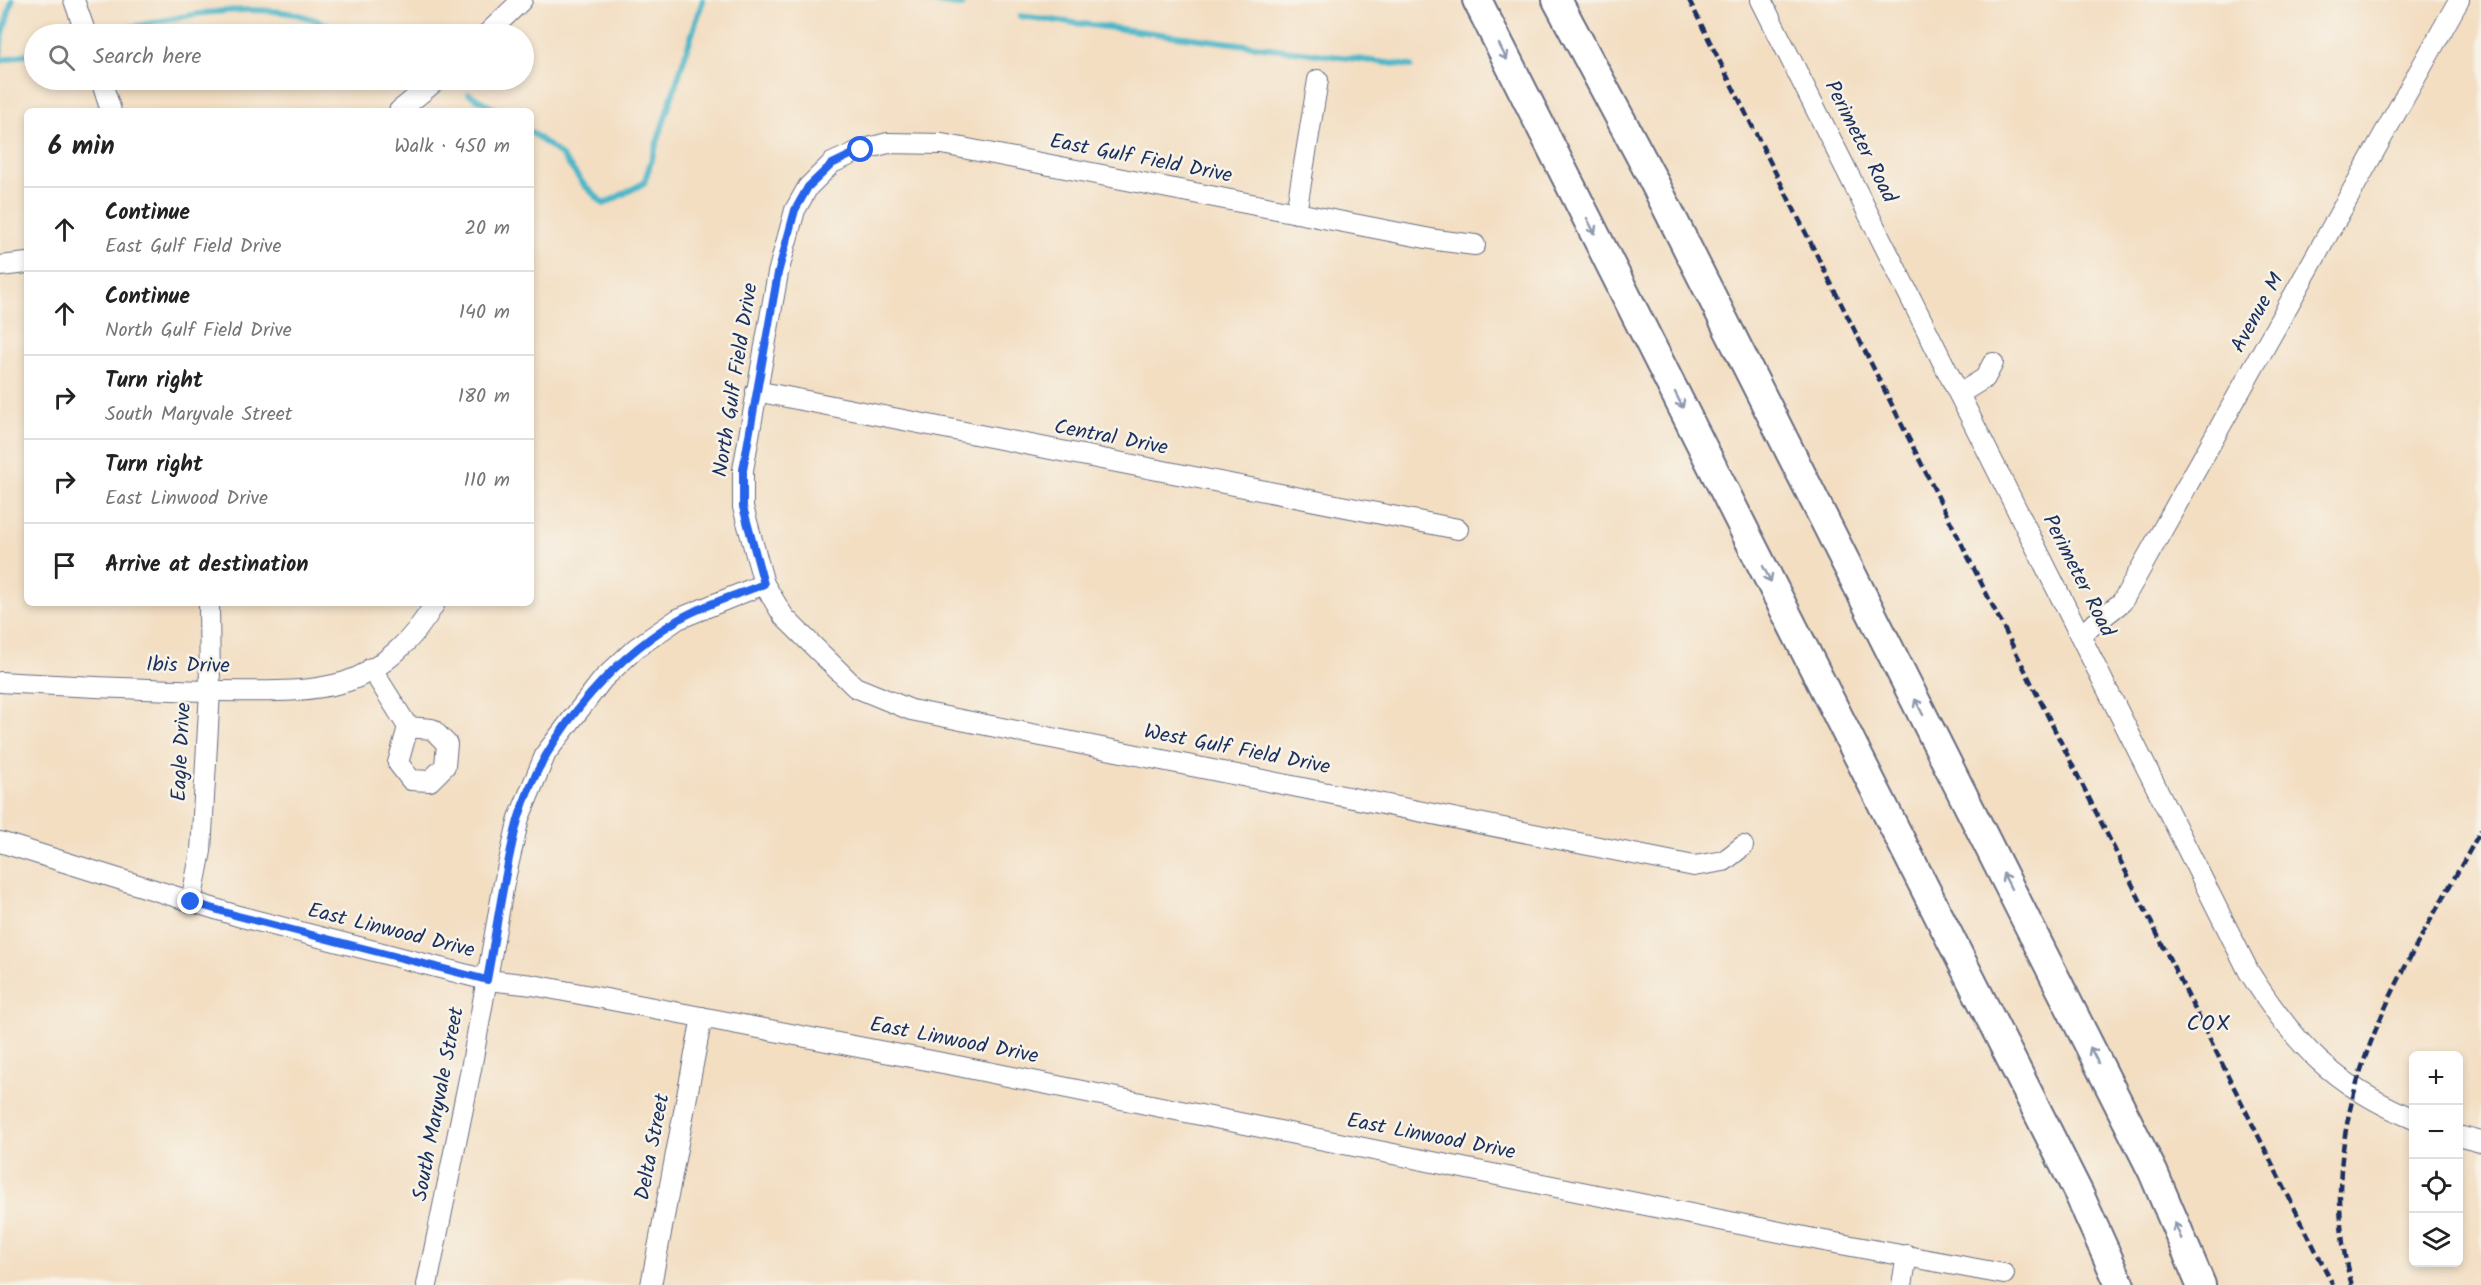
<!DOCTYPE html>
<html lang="en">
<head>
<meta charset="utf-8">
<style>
	body { margin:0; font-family:Kalam,sans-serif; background:#f6f6f6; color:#222 }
	.controls { position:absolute; right:18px; bottom:18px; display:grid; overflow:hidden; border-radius:9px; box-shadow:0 3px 9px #0003 }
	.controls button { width:54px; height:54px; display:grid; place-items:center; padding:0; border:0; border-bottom:2px solid #e0e0e0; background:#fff; color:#222; font:30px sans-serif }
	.stop { position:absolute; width:18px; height:18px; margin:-14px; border:4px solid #2563eb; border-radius:50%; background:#fff }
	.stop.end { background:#2563eb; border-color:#fff; box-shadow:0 2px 6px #0008 }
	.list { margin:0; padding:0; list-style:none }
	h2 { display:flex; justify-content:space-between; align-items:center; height:78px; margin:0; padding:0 24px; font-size:26px }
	h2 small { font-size:20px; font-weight:400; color:#767676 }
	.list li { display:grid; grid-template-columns:39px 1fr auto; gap:18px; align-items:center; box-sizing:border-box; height:84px; padding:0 24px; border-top:2px solid #e0e0e0 }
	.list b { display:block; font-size:22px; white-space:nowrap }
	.list p { margin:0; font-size:20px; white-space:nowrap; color:#767676 }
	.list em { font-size:20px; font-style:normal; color:#767676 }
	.icon { flex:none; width:33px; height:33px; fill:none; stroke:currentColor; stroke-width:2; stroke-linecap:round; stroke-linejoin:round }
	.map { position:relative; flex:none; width:2481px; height:1285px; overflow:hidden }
	.search { position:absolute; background:#fff; box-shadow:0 3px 9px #0003; left:24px; top:24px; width:510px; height:66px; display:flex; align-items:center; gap:15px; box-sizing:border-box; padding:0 21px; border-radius:33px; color:#767676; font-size:22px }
	.panel { position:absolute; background:#fff; box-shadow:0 3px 9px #0003; left:24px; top:108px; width:510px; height:498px; border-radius:9px }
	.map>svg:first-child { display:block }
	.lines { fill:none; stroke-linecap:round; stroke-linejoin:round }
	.stream { stroke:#4bb6c8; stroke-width:6 }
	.minor-casing { stroke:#676c81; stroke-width:22 }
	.highway-casing { stroke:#676c81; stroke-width:32 }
	.minor { stroke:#fff; stroke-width:20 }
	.highway { stroke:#fff; stroke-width:28 }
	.rail { stroke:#1b2f5e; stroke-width:4.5; stroke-dasharray:9 4.5; stroke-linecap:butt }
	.oneway { stroke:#8d97ae }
	.route { stroke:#2563eb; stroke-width:8 }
	.labels { text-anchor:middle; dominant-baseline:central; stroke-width:5; stroke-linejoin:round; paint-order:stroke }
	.street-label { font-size:21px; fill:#1b2f5e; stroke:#f7f3e8 }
	.neighbourhood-label { font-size:22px; letter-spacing:1.5px; fill:#1b2f5e; stroke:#f7f3e8 }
</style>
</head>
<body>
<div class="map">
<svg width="2481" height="1285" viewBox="0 0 2481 1285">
	<rect width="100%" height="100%" fill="#f7f3e8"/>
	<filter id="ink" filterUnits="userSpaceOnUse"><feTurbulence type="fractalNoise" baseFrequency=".0167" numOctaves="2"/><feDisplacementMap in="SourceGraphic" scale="12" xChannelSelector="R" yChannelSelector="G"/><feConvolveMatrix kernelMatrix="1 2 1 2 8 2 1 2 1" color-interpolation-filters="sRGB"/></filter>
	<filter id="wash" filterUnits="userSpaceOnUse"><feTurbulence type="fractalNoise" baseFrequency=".008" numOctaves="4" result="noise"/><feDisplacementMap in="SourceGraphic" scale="24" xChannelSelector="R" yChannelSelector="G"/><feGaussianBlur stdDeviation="1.35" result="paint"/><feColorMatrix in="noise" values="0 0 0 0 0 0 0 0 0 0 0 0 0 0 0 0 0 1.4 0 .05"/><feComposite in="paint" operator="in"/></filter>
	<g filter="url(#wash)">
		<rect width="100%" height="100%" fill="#f3dec2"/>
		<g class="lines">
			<!-- stream -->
			<g class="stream">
				<path d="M922 0 962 6"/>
				<path d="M1020 16 1411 66"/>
				<path d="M110 32C168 19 229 3 289 13 309 16 331 26 350 34"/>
				<path d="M0 56 1 41 12 0"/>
				<path d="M0 61 34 52"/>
				<path d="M469 94 498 111"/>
				<path d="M531 132 562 156 585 186 604 204 644 183 703 0"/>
			</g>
		</g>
	</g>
	<g filter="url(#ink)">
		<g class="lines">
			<!-- minor casing -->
			<g class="minor-casing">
				<g id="minor">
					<path d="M74 0 86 34"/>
					<path d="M1761 0 2249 972C2295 1045 2333 1085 2414 1119"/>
					<path d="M487 34 522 0"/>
					<path d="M101 80 111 111"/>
					<path d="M399 111 437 80"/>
					<path d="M1296 213 1318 80"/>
					<path d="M1475 245 1436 240 942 144 888 143 861 150 832 163 808 187 795 210 778 273 743 470V507L764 584 784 617 855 687 911 710 1694 866 1724 861 1743 846"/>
					<path d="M0 266 27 263"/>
					<path d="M756 391 1458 529"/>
					<path d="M1959 394 1985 378 1993 363"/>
					<path d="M2080 635 2122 602 2459 0"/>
					<path d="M371 668 408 727"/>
					<path d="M0 682C73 686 145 690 218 691 260 691 303 694 345 682 383 670 416 637 435 603"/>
					<path d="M408 727 432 729 447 744 445 766 430 781 411 780 398 763Z"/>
					<path d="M0 842 238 916 487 980 533 985 953 1065 1819 1240 2004 1274"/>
					<path d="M191 902 201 851 210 691 209 603"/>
					<path d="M2458 1136 2481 1142"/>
					<path d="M427 1285 471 1069 504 883 519 818 546 753 603 679 636 648 678 619 764 584"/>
					<path d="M651 1285 702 1017"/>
					<path d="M1902 1285 1907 1255"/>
				</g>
			</g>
			<!-- highway casing -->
			<g class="highway-casing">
				<g id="highway">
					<path d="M1477 0 2079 1194 2120 1285"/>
					<path d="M1557 0 1651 176 2153 1172 2201 1285"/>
				</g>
			</g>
			<!-- minor -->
			<use href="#minor" class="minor"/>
			<!-- highway -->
			<use href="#highway" class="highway"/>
			<!-- rail -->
			<g class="rail">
				<path d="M1689 0 2333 1285"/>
				<path d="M2352 1285C2343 1257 2340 1224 2340 1195 2341 1055 2417 948 2481 830"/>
			</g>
		</g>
		<!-- one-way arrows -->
		<defs><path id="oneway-shaft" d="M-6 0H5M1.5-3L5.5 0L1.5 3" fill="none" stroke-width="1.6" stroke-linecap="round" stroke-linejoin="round" transform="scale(1.5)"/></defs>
		<g class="oneway">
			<use href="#oneway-shaft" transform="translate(1503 52) rotate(63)"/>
			<use href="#oneway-shaft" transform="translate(1591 226) rotate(63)"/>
			<use href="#oneway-shaft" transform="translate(1679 400) rotate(63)"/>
			<use href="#oneway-shaft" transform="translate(1767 574) rotate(63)"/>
			<use href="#oneway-shaft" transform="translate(1919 707) rotate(-117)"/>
			<use href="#oneway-shaft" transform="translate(2007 881) rotate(-117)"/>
			<use href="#oneway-shaft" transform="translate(2094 1055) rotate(-117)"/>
			<use href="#oneway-shaft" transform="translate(2178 1231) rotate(-113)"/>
		</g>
	</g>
	<g class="lines" filter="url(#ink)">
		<!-- route -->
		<path class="route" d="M191 902 238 916 487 980C497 927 504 872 518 820 541 741 607 663 676 621 702 605 735 596 764 584L743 507V470L778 273 795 210 808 187 832 164 861 150"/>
	</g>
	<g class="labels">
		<!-- street labels -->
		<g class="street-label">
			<text transform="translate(1860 142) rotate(63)">Perimeter Road</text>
			<text transform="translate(1141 159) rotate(11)">East Gulf Field Drive</text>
			<text transform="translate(2258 313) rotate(-61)">Avenue M</text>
			<text transform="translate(736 380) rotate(-81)">North Gulf Field Drive</text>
			<text transform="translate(1111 438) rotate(11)">Central Drive</text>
			<text transform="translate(2078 576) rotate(63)">Perimeter Road</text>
			<text transform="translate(188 666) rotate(1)">Ibis Drive</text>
			<text transform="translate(1237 750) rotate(11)">West Gulf Field Drive</text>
			<text transform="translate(182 752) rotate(-87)">Eagle Drive</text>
			<text transform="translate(391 931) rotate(14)">East Linwood Drive</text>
			<text transform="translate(954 1041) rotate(11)">East Linwood Drive</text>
			<text transform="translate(439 1104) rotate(-79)">South Maryvale Street</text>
			<text transform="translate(1431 1137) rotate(11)">East Linwood Drive</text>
			<text transform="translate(653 1147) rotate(-79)">Delta Street</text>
		</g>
		<!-- neighbourhood labels -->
		<g class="neighbourhood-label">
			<text x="2209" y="1024">COX</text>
		</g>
	</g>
</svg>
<div class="controls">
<button>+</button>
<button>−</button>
<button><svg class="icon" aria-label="locate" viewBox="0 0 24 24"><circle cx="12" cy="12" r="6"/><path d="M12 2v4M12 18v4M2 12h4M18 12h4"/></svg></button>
<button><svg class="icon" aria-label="layers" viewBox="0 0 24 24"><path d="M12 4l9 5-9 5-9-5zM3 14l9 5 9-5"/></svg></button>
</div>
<div class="stop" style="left:861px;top:150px"></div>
<div class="stop end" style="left:191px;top:902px"></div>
<div class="search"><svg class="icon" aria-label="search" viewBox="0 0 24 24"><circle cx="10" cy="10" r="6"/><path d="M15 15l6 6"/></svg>Search here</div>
<section class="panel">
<h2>6 min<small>Walk · 450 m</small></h2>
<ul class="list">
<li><svg class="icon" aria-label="ahead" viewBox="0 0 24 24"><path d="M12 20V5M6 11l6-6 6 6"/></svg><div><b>Continue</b><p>East Gulf Field Drive</p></div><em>20 m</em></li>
<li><svg class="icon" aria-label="ahead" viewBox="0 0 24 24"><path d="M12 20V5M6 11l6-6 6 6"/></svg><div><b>Continue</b><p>North Gulf Field Drive</p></div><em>140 m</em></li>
<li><svg class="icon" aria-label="right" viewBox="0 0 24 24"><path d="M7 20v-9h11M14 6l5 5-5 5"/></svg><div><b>Turn right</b><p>South Maryvale Street</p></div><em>180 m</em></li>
<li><svg class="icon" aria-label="right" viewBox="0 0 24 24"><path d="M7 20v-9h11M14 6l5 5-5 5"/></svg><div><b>Turn right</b><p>East Linwood Drive</p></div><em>110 m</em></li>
<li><svg class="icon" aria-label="arrive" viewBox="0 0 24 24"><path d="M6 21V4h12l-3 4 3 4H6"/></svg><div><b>Arrive at destination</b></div></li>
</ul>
</section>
</div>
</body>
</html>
